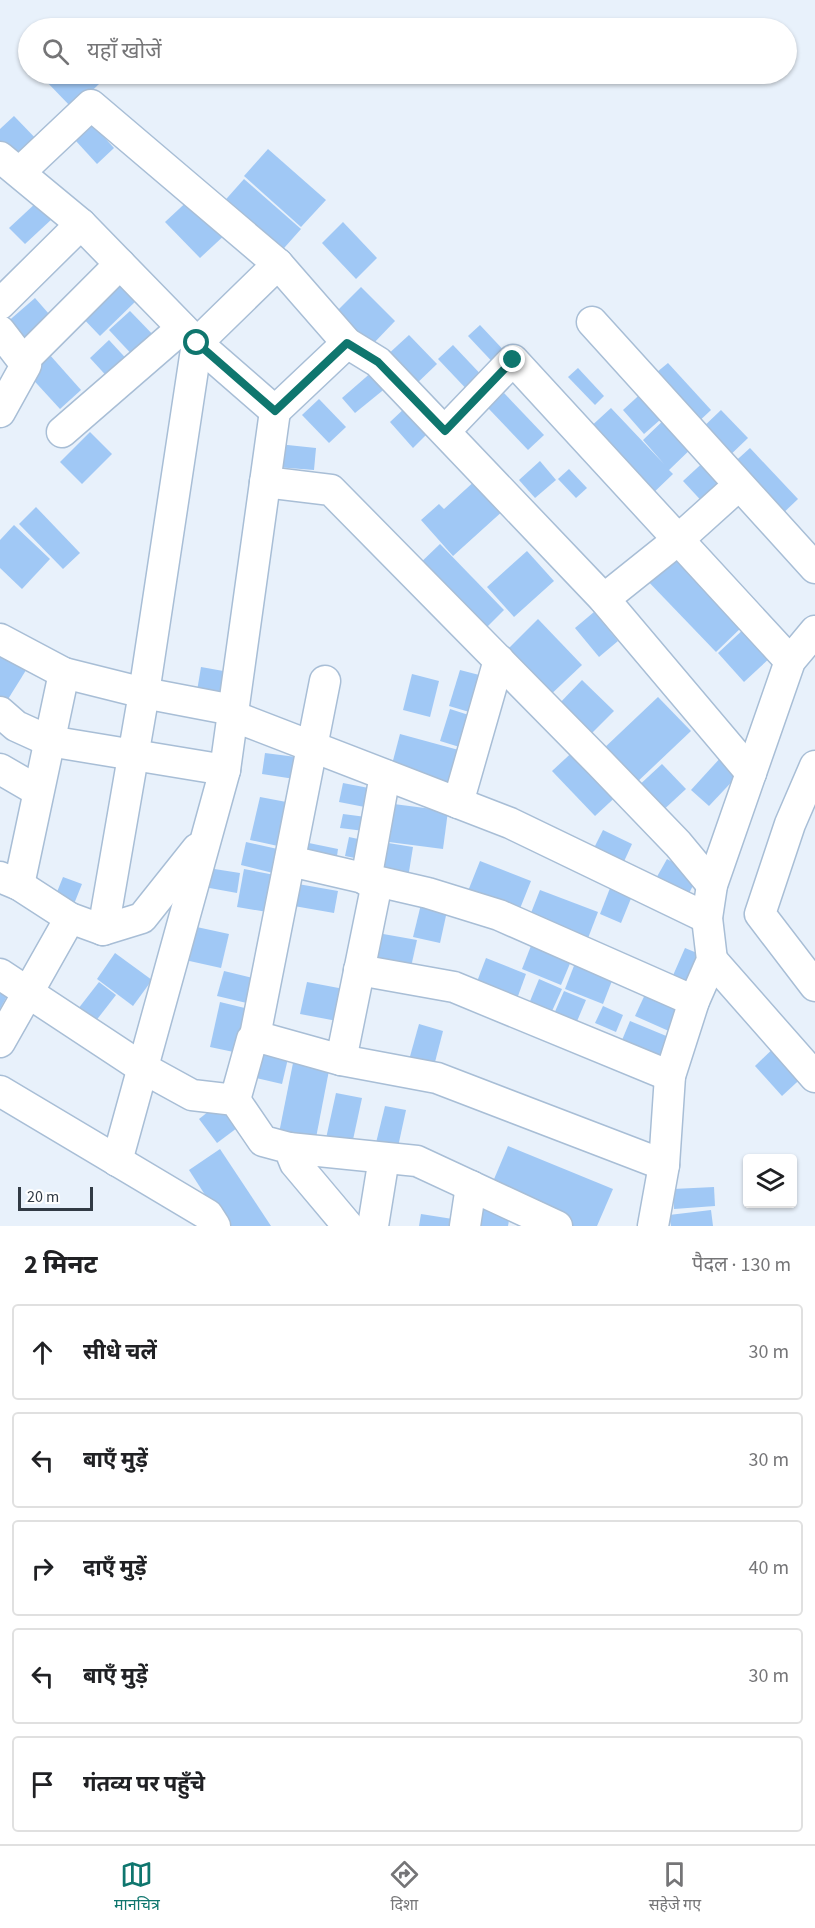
<!DOCTYPE html>
<html lang="hi">
<head>
<meta charset="utf-8">
<style>
	body { margin:0; font-family:"Source Sans 3","Noto Sans Devanagari",sans-serif; background:#f6f6f6; color:#202124 }
	.controls { position:absolute; right:18px; bottom:18px; display:grid; overflow:hidden; border-radius:6px; box-shadow:0 2px 4px #0004 }
	.controls button { width:54px; height:54px; display:grid; place-items:center; padding:0; border:0; border-bottom:2px solid #e0e0e0; background:#fff; color:#202124; font:30px sans-serif }
	.scale { position:absolute; left:18px; bottom:15px; width:75px; box-sizing:border-box; padding-left:6px; border:3px solid #313a44; border-top:0; font-size:16px; line-height:21px; white-space:nowrap; color:#313a44; -webkit-text-stroke:4px #fff; paint-order:stroke }
	.stop { position:absolute; width:18px; height:18px; margin:-14px; border:4px solid #0f766e; border-radius:50%; background:#fff }
	.stop.end { background:#0f766e; border-color:#fff; box-shadow:0 2px 6px #0008 }
	.list { margin:0; padding:0; list-style:none }
	h2 { display:flex; justify-content:space-between; align-items:center; height:78px; margin:0; padding:0 24px; font-size:26px }
	h2 small { font-size:20px; font-weight:400; color:#757577 }
	.list li { display:grid; grid-template-columns:39px 1fr auto; gap:18px; align-items:center; box-sizing:border-box; height:96px; margin:0 12px 12px; padding:0 12px; border:2px solid #e0e0e0; border-radius:6px }
	.list b { display:block; font-size:22px; white-space:nowrap }
	.list em { font-size:20px; font-style:normal; color:#757577 }
	.icon { flex:none; width:33px; height:33px; fill:none; stroke:currentColor; stroke-width:2; stroke-linecap:round; stroke-linejoin:round }
	.map { position:relative; flex:none; width:815px; height:1226px; overflow:hidden }
	.search { position:absolute; background:#fff; box-shadow:0 2px 4px #0004; left:18px; right:18px; top:18px; height:66px; display:flex; align-items:center; gap:15px; box-sizing:border-box; padding:0 21px; border-radius:33px; color:#757577; font-size:22px }
	.sheet { height:618px; background:#fff }
	nav { display:flex; justify-content:space-around; align-items:center; box-sizing:border-box; height:84px; border-top:2px solid #e0e0e0; background:#fff; font-size:16px; color:#757577 }
	nav a { display:grid; justify-items:center; gap:3px }
	nav .on { color:#0f766e }
	.map>svg:first-child { display:block }
	.building { fill:#a0c8f5 }
	.lines { fill:none; stroke-linecap:round; stroke-linejoin:round }
	.street-casing { stroke:#a8bed6; stroke-width:33 }
	.street { stroke:#fff; stroke-width:30 }
	.route { stroke:#0f766e; stroke-width:8 }
</style>
</head>
<body>
<div class="map">
<svg width="815" height="1226" viewBox="0 0 815 1226">
	<rect width="100%" height="100%" fill="#e8f1fb"/>
	<!-- building -->
	<g class="building">
		<path d="M49 74H89L99 84 73 109 44 79Z"/>
		<path d="M14 116 41 144 20 164 0 144V129Z"/>
		<path d="M93 125 114 148 97 164 76 141Z"/>
		<path d="M268 149 326 200 301 227 244 176Z"/>
		<path d="M244 179 301 229 277 256 220 206Z"/>
		<path d="M193 196 228 232 200 258 165 222Z"/>
		<path d="M37 202 53 218 25 244 9 228Z"/>
		<path d="M343 222 377 258 356 279 322 243Z"/>
		<path d="M116 276 138 299 100 336 78 313Z"/>
		<path d="M361 287 395 321 371 346 336 312Z"/>
		<path d="M35 298 56 322 27 348 5 324Z"/>
		<path d="M130 311 159 341 137 360 109 330Z"/>
		<path d="M480 325 511 358 499 369 468 336Z"/>
		<path d="M409 335 437 364 413 387 385 357Z"/>
		<path d="M109 340 133 366 112 382 90 358Z"/>
		<path d="M453 345 488 382 473 396 438 359Z"/>
		<path d="M49 354 81 390 60 409 27 373Z"/>
		<path d="M668 363 711 410 695 425 651 377Z"/>
		<path d="M578 368 604 396 595 405 568 377Z"/>
		<path d="M373 371 387 387 355 413 342 398Z"/>
		<path d="M647 388 669 412 644 434 623 410Z"/>
		<path d="M504 393 544 435 528 450 488 408Z"/>
		<path d="M319 399 346 427 329 443 302 415Z"/>
		<path d="M407 406 430 431 413 448 390 422Z"/>
		<path d="M611 408 664 464 643 440 669 415 696 444 669 470 673 474 649 497 587 430Z"/>
		<path d="M721 410 748 438 725 460 698 432Z"/>
		<path d="M90 432 112 454 82 484 60 462Z"/>
		<path d="M278 444 316 448 314 470 276 467Z"/>
		<path d="M750 448 798 499 778 518 729 467Z"/>
		<path d="M709 457 734 485 708 508 683 481Z"/>
		<path d="M540 461 556 480 535 498 519 480Z"/>
		<path d="M569 469 587 488 576 498 558 479Z"/>
		<path d="M477 479 505 509 453 556 421 520 439 504 444 509Z"/>
		<path d="M36 507 80 553 63 569 19 524Z"/>
		<path d="M14 525 50 559 22 589 0 568V540Z"/>
		<path d="M440 544 504 610 479 635 414 569Z"/>
		<path d="M672 547 745 624 716 652 642 575Z"/>
		<path d="M527 551 554 581 514 617 487 587Z"/>
		<path d="M594 612 618 641 599 657 575 628Z"/>
		<path d="M538 619 582 665 545 700 502 655Z"/>
		<path d="M747 626 773 655 744 682 718 653Z"/>
		<path d="M0 650 28 667 5 704 0 702Z"/>
		<path d="M201 667 229 672 224 696 197 691Z"/>
		<path d="M460 670 487 677 476 714 449 706Z"/>
		<path d="M412 674 439 681 430 717 403 710Z"/>
		<path d="M582 680 614 711 588 737 556 707Z"/>
		<path d="M658 697 691 731 634 785 601 751Z"/>
		<path d="M450 709 475 717 466 749 440 741Z"/>
		<path d="M400 734 466 752 456 790 390 772Z"/>
		<path d="M579 746 622 791 595 816 552 771Z"/>
		<path d="M265 753 304 758 301 780 262 774Z"/>
		<path d="M723 755 741 772 709 806 691 790Z"/>
		<path d="M662 764 686 789 659 814 635 789Z"/>
		<path d="M343 783 379 790 375 809 339 802Z"/>
		<path d="M260 797 297 804 287 848 250 840Z"/>
		<path d="M386 803 448 811 443 849 381 841Z"/>
		<path d="M343 814 366 817 364 831 340 828Z"/>
		<path d="M603 830 632 844 621 868 591 854Z"/>
		<path d="M349 837 372 842 369 861 345 856Z"/>
		<path d="M246 842 282 850 277 874 241 865Z"/>
		<path d="M304 842 338 849 336 863 301 855Z"/>
		<path d="M382 842 413 847 407 884 376 879Z"/>
		<path d="M667 859 698 876 686 899 654 882Z"/>
		<path d="M480 861 531 881 517 916 466 896Z"/>
		<path d="M208 868 240 873 237 893 204 887Z"/>
		<path d="M244 869 280 876 273 913 237 907Z"/>
		<path d="M63 877 82 884 74 904 55 897Z"/>
		<path d="M612 883 634 891 621 923 600 914Z"/>
		<path d="M298 884 338 891 334 913 294 906Z"/>
		<path d="M540 890 598 912 585 946 527 923Z"/>
		<path d="M423 896 449 902 440 943 413 937Z"/>
		<path d="M192 926 229 934 221 968 185 960Z"/>
		<path d="M372 932 417 940 409 976 365 968Z"/>
		<path d="M534 938 574 954 561 985 522 969Z"/>
		<path d="M685 948 709 958 695 991 671 980Z"/>
		<path d="M115 953 152 980 133 1006 97 979Z"/>
		<path d="M486 958 526 974 514 1007 473 992Z"/>
		<path d="M577 958 615 973 603 1004 565 989Z"/>
		<path d="M224 971 257 979 251 1004 217 996Z"/>
		<path d="M0 978 13 985 0 1009Z"/>
		<path d="M539 979 562 989 548 1020 526 1011Z"/>
		<path d="M99 982 116 995 95 1022 78 1009Z"/>
		<path d="M307 982 344 989 337 1021 300 1014Z"/>
		<path d="M648 988 684 1004 671 1032 635 1016Z"/>
		<path d="M564 991 586 1000 572 1033 550 1023Z"/>
		<path d="M220 1002 253 1010 243 1054 210 1047Z"/>
		<path d="M603 1006 623 1015 616 1032 595 1023Z"/>
		<path d="M630 1021 676 1040 663 1071 617 1052Z"/>
		<path d="M419 1024 443 1031 434 1066 409 1060Z"/>
		<path d="M782 1040 809 1071 782 1096 755 1066Z"/>
		<path d="M256 1042 290 1050 282 1084 248 1076Z"/>
		<path d="M295 1053 331 1060 315 1143 278 1138Z"/>
		<path d="M336 1093 362 1098 351 1149 325 1143Z"/>
		<path d="M218 1104 237 1128 217 1143 199 1119Z"/>
		<path d="M385 1106 406 1110 396 1156 374 1151Z"/>
		<path d="M508 1146 613 1189 597 1226H573L489 1191Z"/>
		<path d="M220 1149 271 1226H225L189 1170Z"/>
		<path d="M714 1187 715 1206 674 1209 673 1189Z"/>
		<path d="M475 1204 511 1209 508 1226H472Z"/>
		<path d="M711 1210 713 1226H671L669 1215Z"/>
		<path d="M421 1214 459 1220 458 1226H419Z"/>
	</g>
	<g class="lines">
		<!-- street casing -->
		<g class="street-casing">
			<g id="street">
				<path d="M0 157 81 224 197 343 275 411 347 343"/>
				<path d="M20 172 91 105 278 264 347 343 378 362 604 599 751 773"/>
				<path d="M0 304 81 224"/>
				<path d="M592 322 815 568"/>
				<path d="M0 331 26 365 0 412"/>
				<path d="M24 360 120 264"/>
				<path d="M445 431 513 360 790 661"/>
				<path d="M62 432 182 328"/>
				<path d="M265 482 331 490 599 762 678 844 712 885"/>
				<path d="M604 599 679 539 739 485"/>
				<path d="M0 639 64 673 144 693 233 710"/>
				<path d="M0 712 16 726 49 741 225 770"/>
				<path d="M233 716 510 823 707 918"/>
				<path d="M815 766 790 824 760 914 815 986"/>
				<path d="M0 769 38 791"/>
				<path d="M458 803 499 660"/>
				<path d="M290 861 428 893 499 915 694 1001"/>
				<path d="M0 877 19 885 70 918 103 930 142 918 197 849"/>
				<path d="M366 880 385 775"/>
				<path d="M19 885 64 673"/>
				<path d="M103 930 144 693 197 343 278 264"/>
				<path d="M712 960 815 1077"/>
				<path d="M359 970 454 987 670 1076"/>
				<path d="M0 974 141 1067 192 1095 235 1100 263 1141 289 1148 295 1163 348 1226"/>
				<path d="M255 1036 325 681"/>
				<path d="M0 1042 70 918"/>
				<path d="M341 1060 377 883"/>
				<path d="M0 1091 208 1215 215 1226"/>
				<path d="M235 1100 252 1039 255 1036 341 1060 437 1078 664 1165"/>
				<path d="M289 1148 417 1161 557 1226"/>
				<path d="M117 1161 225 770 275 411"/>
				<path d="M373 1226 384 1158"/>
				<path d="M465 1226 471 1186"/>
				<path d="M653 1226 664 1165 670 1076 694 1001 712 960 707 918 712 885 790 661 815 631"/>
			</g>
		</g>
		<!-- street -->
		<use href="#street" class="street"/>
	</g>
	<g class="lines">
		<!-- route -->
		<path class="route" d="M197 343 275 411 347 343 378 362 445 431 513 360"/>
	</g>
</svg>
<div class="controls">
<button><svg class="icon" aria-label="layers" viewBox="0 0 24 24"><path d="M12 4l9 5-9 5-9-5zM3 14l9 5 9-5"/></svg></button>
</div>
<div class="scale">20 m</div>
<div class="stop" style="left:197px;top:343px"></div>
<div class="stop end" style="left:513px;top:360px"></div>
<div class="search"><svg class="icon" aria-label="search" viewBox="0 0 24 24"><circle cx="10" cy="10" r="6"/><path d="M15 15l6 6"/></svg>यहाँ खोजें</div>
</div>
<section class="sheet">
<h2>2 मिनट<small>पैदल · 130 m</small></h2>
<ul class="list">
<li><svg class="icon" aria-label="ahead" viewBox="0 0 24 24"><path d="M12 20V5M6 11l6-6 6 6"/></svg><div><b>सीधे चलें</b></div><em>30 m</em></li>
<li><svg class="icon" aria-label="left" viewBox="0 0 24 24"><path d="M17 20v-9H6M10 6l-5 5 5 5"/></svg><div><b>बाएँ मुड़ें</b></div><em>30 m</em></li>
<li><svg class="icon" aria-label="right" viewBox="0 0 24 24"><path d="M7 20v-9h11M14 6l5 5-5 5"/></svg><div><b>दाएँ मुड़ें</b></div><em>40 m</em></li>
<li><svg class="icon" aria-label="left" viewBox="0 0 24 24"><path d="M17 20v-9H6M10 6l-5 5 5 5"/></svg><div><b>बाएँ मुड़ें</b></div><em>30 m</em></li>
<li><svg class="icon" aria-label="arrive" viewBox="0 0 24 24"><path d="M6 21V4h12l-3 4 3 4H6"/></svg><div><b>गंतव्य पर पहुँचे</b></div></li>
</ul>
</section>
<nav>
<a class="on"><svg class="icon" aria-label="map" viewBox="0 0 24 24"><path d="M3 6l6-2 6 2 6-2v14l-6 2-6-2-6 2zM9 4v14M15 6v14"/></svg>मानचित्र</a>
<a><svg class="icon" aria-label="directions" viewBox="0 0 24 24"><path d="M12 3l9 9-9 9-9-9zM9 14v-3h6M13 9l2 2-2 2"/></svg>दिशा</a>
<a><svg class="icon" aria-label="saved" viewBox="0 0 24 24"><path d="M7 4h10v16l-5-4-5 4z"/></svg>सहेजे गए</a>
</nav>
</body>
</html>
